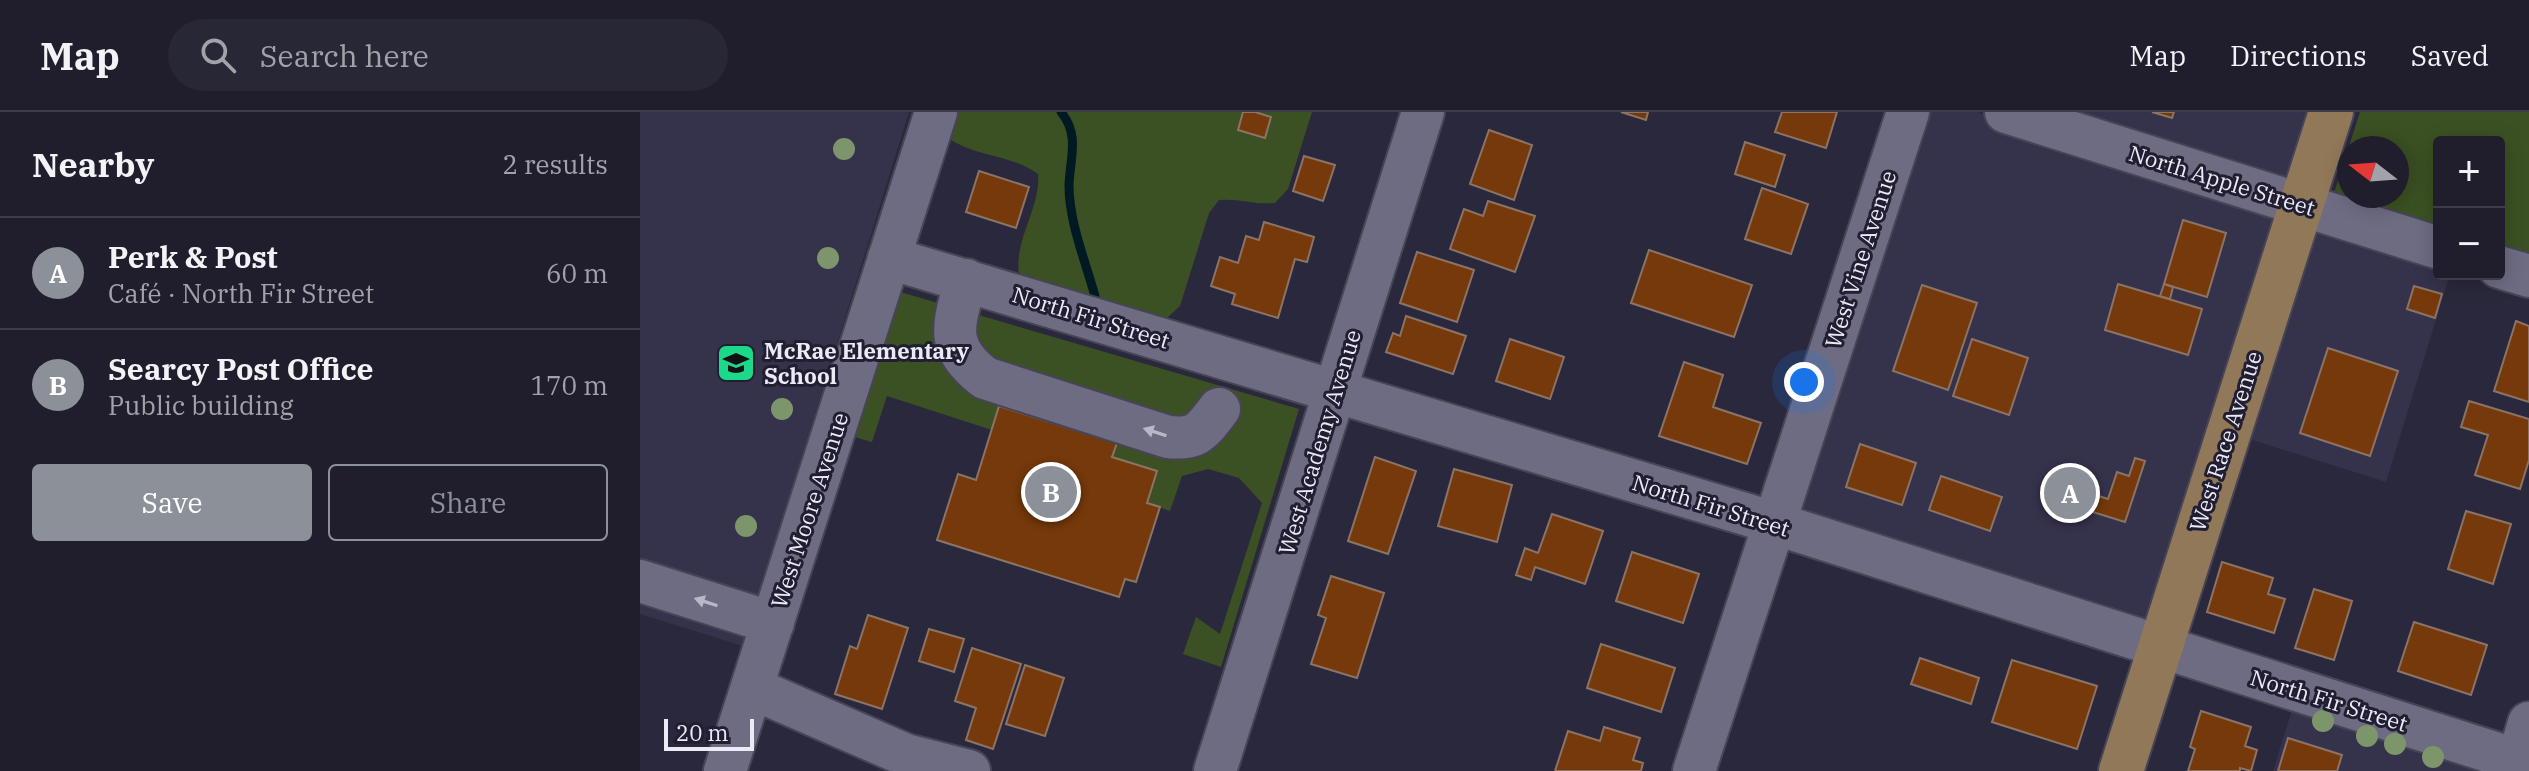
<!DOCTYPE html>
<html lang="en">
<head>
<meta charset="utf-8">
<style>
	body { margin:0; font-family:"IBM Plex Serif",serif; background:#282735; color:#f1f3f6 }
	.controls { position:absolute; right:24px; top:24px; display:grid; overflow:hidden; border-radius:8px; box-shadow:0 4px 20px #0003 }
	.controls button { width:72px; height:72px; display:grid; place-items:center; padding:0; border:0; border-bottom:2px solid #3d3c49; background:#201e2d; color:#f1f3f6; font:40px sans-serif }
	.compass { position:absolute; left:1697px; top:24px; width:72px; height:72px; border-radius:50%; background:#201e2d; box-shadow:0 4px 20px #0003; rotate:287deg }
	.scale { position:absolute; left:24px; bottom:20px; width:90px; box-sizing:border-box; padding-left:8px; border:4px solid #ebeaf7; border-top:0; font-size:22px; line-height:28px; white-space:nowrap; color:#ebeaf7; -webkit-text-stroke:6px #211e32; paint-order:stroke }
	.you { position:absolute; left:1164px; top:270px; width:28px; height:28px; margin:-20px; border:6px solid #fff; border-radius:50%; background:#1a73e8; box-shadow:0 0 0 12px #1a73e833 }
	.badge { display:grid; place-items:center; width:52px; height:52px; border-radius:50%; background:#8c9099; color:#fff; font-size:26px; font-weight:700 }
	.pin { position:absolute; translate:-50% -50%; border:4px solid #fff; box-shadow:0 2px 8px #0006 }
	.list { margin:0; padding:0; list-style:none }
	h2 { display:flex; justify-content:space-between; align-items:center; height:104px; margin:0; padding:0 32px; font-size:34px }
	h2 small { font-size:26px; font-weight:400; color:#a2a2aa }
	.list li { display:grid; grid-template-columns:52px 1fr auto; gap:24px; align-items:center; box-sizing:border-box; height:112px; padding:0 32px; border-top:2px solid #3d3c49 }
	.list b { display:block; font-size:30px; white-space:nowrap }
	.list p { margin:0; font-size:26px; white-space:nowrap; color:#a2a2aa }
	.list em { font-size:26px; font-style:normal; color:#a2a2aa }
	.actions { display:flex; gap:16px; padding:24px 32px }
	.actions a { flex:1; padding:18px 0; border:2px solid #8c9099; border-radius:8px; text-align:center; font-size:28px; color:#8c9099 }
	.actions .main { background:#8c9099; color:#fff }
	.icon { flex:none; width:44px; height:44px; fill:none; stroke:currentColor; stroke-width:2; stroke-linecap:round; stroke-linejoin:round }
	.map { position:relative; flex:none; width:1889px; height:659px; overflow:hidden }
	header { display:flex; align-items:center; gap:48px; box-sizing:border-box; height:112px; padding:0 40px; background:#201e2d; border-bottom:2px solid #3d3c49 }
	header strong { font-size:38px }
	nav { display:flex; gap:44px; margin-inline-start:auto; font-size:28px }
	.search { width:560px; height:72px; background:#282735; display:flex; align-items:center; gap:20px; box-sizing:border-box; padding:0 28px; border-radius:44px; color:#a2a2aa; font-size:30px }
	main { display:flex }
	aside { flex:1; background:#201e2d }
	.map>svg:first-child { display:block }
	.built { fill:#35324c }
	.green { fill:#3c5123; fill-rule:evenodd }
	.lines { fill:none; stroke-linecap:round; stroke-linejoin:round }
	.stream { stroke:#001a23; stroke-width:9 }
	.building { fill:#75390b; stroke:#8b7466; stroke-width:2 }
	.minor-casing { stroke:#474555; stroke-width:46 }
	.major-casing { stroke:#474555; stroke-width:48 }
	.minor { stroke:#6e6c83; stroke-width:42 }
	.major { stroke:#917859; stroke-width:44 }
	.tree { fill:#7d956a }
	.oneway { fill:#b9b8c9 }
	.labels { text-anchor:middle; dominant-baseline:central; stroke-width:6; stroke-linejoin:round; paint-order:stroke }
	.street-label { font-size:22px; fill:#ebeaf7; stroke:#211e32 }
	.poi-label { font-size:22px; font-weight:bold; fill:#ebeaf7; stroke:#211e32; text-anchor:start }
</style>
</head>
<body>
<header>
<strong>Map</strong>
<div class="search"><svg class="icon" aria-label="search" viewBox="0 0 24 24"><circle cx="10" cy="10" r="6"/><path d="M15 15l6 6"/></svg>Search here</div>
<nav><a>Map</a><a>Directions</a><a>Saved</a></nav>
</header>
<main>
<aside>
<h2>Nearby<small>2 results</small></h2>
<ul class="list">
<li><span class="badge">A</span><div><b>Perk &amp; Post</b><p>Café · North Fir Street</p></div><em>60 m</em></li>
<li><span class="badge">B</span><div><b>Searcy Post Office</b><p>Public building</p></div><em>170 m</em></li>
</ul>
<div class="actions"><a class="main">Save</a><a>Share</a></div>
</aside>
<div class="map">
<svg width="1889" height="659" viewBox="0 0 1889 659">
	<rect width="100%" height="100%" fill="#2a283c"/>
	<!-- built -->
	<g class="built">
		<path d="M0 0H269L103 534 0 502Z"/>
		<path d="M1280 0H1337L1642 96 1509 516 1153 404Z"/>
		<path d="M1407 0H1674L1650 77Z"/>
		<path d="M1673 114 1799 151V162H1810L1746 370 1606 326Z"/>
		<path d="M1652 598 1849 659H1633Z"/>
	</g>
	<!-- green -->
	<g class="green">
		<path d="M310 0H672L648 77 635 91C615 93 598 86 579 88L569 101 540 194 527 206 507 207 392 172 379 162C374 127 401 96 398 62 371 42 333 45 307 25Z"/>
		<path d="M1720 0H1889V143L1859 134V30H1799V115L1694 81ZM1709 36H1757V84H1709Z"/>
		<path d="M257 179 659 297 581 555 543 542 556 505 580 522 622 391 599 366 568 357 542 364 530 399 507 391 517 359 472 345 476 331 360 294 352 318 247 284 232 330 211 324Z"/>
	</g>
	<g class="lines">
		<!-- stream -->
		<path class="stream" d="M421 0C440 23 430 46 429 73 429 110 445 148 455 184"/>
	</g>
	<!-- building -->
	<g class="building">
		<path d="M603 0H615L631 5 625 26 598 18Z"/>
		<path d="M981 0H1008L1006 8Z"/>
		<path d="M1142 0H1197L1186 36 1135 20Z"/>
		<path d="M1512 0H1534L1532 6Z"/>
		<path d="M849 18 892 33 874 88 830 72Z"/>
		<path d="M1105 30 1145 43 1135 75 1095 62Z"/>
		<path d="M664 44 695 53 683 89 653 79Z"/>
		<path d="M339 59 389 75 376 116 326 100Z"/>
		<path d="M1122 76 1168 92 1151 142 1105 127Z"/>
		<path d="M848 89 895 104 875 160 810 137 824 97 843 104Z"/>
		<path d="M1543 108 1586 121 1567 185 1524 172Z"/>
		<path d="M624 110 674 125 667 150 655 147 638 206 592 192 595 182 571 174 580 145 598 151 606 124 619 128Z"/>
		<path d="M1009 138 1112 173 1094 225 991 191Z"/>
		<path d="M777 140 834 158 817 210 760 191Z"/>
		<path d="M1478 172 1562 197 1548 243 1465 218Z"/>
		<path d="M1524 172 1533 175 1530 187 1520 184Z"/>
		<path d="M1282 173 1337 191 1308 278 1253 259Z"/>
		<path d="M1774 174 1802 182 1795 206 1767 197Z"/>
		<path d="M766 204 826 224 813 262 746 240 753 221 760 224Z"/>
		<path d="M1876 209 1889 214V290L1854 279Z"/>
		<path d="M870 227 924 245 910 287 856 269Z"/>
		<path d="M1332 227 1388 246 1369 303 1313 284Z"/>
		<path d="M1688 236 1758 259 1730 344 1660 321Z"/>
		<path d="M1044 250 1083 263 1073 295 1121 311 1107 352 1019 324Z"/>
		<path d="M1829 289 1889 307V348L1880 377 1835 363 1848 323 1821 315Z"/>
		<path d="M359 294 477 331 472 345 517 359 507 391 520 395 496 470 485 467 479 485 297 428 318 362 336 368Z"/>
		<path d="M1220 332 1276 351 1262 393 1206 375Z"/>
		<path d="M735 345 776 359 748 442 708 429Z"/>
		<path d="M1495 346 1505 349 1485 410 1411 387 1417 366 1429 370 1428 374 1468 387 1477 360 1489 364Z"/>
		<path d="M814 357 872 373 857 430 798 414Z"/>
		<path d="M1301 364 1362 385 1350 419 1289 398Z"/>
		<path d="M1826 399 1871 412 1853 472 1808 457Z"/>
		<path d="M912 402 963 419 945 472 895 455 891 468 876 463 885 436 898 441Z"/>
		<path d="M992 440 1059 462 1043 511 976 489Z"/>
		<path d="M1582 450 1633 466 1628 482 1645 487 1634 521 1567 500Z"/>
		<path d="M691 464 744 481 717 566 671 552 686 506 678 503Z"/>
		<path d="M1674 477 1712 489 1694 548 1655 536Z"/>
		<path d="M228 503 268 516 242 597 195 582 210 534 217 537Z"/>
		<path d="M1774 510 1847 533 1831 583 1758 559Z"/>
		<path d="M289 517 324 527 314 560 279 549Z"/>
		<path d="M961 532 1035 556 1021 600 947 576Z"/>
		<path d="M332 536 381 552 353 637 326 628 336 596 315 589Z"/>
		<path d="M1280 546 1339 566 1331 592 1271 572Z"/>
		<path d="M1372 548 1457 574 1437 637 1352 610Z"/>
		<path d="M385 553 424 566 405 624 366 612Z"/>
		<path d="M1561 599 1611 615 1605 634 1617 638 1611 659 1600 656V659H1548L1555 637 1550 635Z"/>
		<path d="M964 615 1000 626 993 648 1003 651 1001 659H915L928 619 960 629Z"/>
		<path d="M1648 626 1702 643 1697 659H1638Z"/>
	</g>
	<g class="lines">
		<!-- minor casing -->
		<g class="minor-casing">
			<g id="minor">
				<path d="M1366 0 1799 136"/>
				<path d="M249 146 1105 402 1889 652"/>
				<path d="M1859 155 1889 164"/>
				<path d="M326 168C314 212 303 234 345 266L528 325C558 328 562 319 579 297"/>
				<path d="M0 469 133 511"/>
				<path d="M112 576 266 643 329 659"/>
				<path d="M85 659 296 0"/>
				<path d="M575 659 783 0"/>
				<path d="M1054 659 1268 0"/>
				<path d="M1875 659 1889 611"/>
			</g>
		</g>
		<!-- major casing -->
		<g class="major-casing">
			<path id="major" d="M1481 659 1691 0"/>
		</g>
		<!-- minor -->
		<use href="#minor" class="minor"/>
		<!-- major -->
		<use href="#major" class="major"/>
	</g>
	<!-- trees -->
	<g class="tree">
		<circle cx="204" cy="37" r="11"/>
		<circle cx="188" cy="146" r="11"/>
		<circle cx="142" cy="297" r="11"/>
		<circle cx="106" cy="414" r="11"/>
		<circle cx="1683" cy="609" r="11"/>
		<circle cx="1727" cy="624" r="11"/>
		<circle cx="1755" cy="632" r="11"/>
		<circle cx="1793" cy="645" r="11"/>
	</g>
	<!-- one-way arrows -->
	<defs><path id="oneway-solid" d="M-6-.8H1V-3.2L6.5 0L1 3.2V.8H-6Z" transform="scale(2)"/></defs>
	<g class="oneway">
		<use href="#oneway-solid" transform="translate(515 320) rotate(-162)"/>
		<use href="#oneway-solid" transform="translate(66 490) rotate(-162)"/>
	</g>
	<!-- icons -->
	<defs>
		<g id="school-square" transform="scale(2)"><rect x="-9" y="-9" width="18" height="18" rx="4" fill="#1bd988" stroke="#211e32"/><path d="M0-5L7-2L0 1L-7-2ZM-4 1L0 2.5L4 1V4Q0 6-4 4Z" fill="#111"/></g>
	</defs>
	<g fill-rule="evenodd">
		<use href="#school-square" x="96" y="251"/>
	</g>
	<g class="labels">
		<!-- street labels -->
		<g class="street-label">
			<text transform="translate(1582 68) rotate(17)">North Apple Street</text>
			<text transform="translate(1220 147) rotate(-72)">West Vine Avenue</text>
			<text transform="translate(451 205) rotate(17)">North Fir Street</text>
			<text transform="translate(1585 329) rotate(-72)">West Race Avenue</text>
			<text transform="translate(679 330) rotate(-73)">West Academy Avenue</text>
			<text transform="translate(1071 393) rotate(17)">North Fir Street</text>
			<text transform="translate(169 398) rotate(-72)">West Moore Avenue</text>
			<text transform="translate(1689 588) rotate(17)">North Fir Street</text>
		</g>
		<!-- poi labels -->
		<g class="poi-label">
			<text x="124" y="238">McRae Elementary<tspan x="124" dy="25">School</tspan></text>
		</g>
	</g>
</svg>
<div class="controls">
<button>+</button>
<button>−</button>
</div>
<svg class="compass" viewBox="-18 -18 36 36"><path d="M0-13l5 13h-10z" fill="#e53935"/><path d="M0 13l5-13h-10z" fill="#a2a2aa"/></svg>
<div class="scale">20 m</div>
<div class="you"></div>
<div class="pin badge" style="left:1430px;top:381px">A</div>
<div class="pin badge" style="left:411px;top:380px">B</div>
</div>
</main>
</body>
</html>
